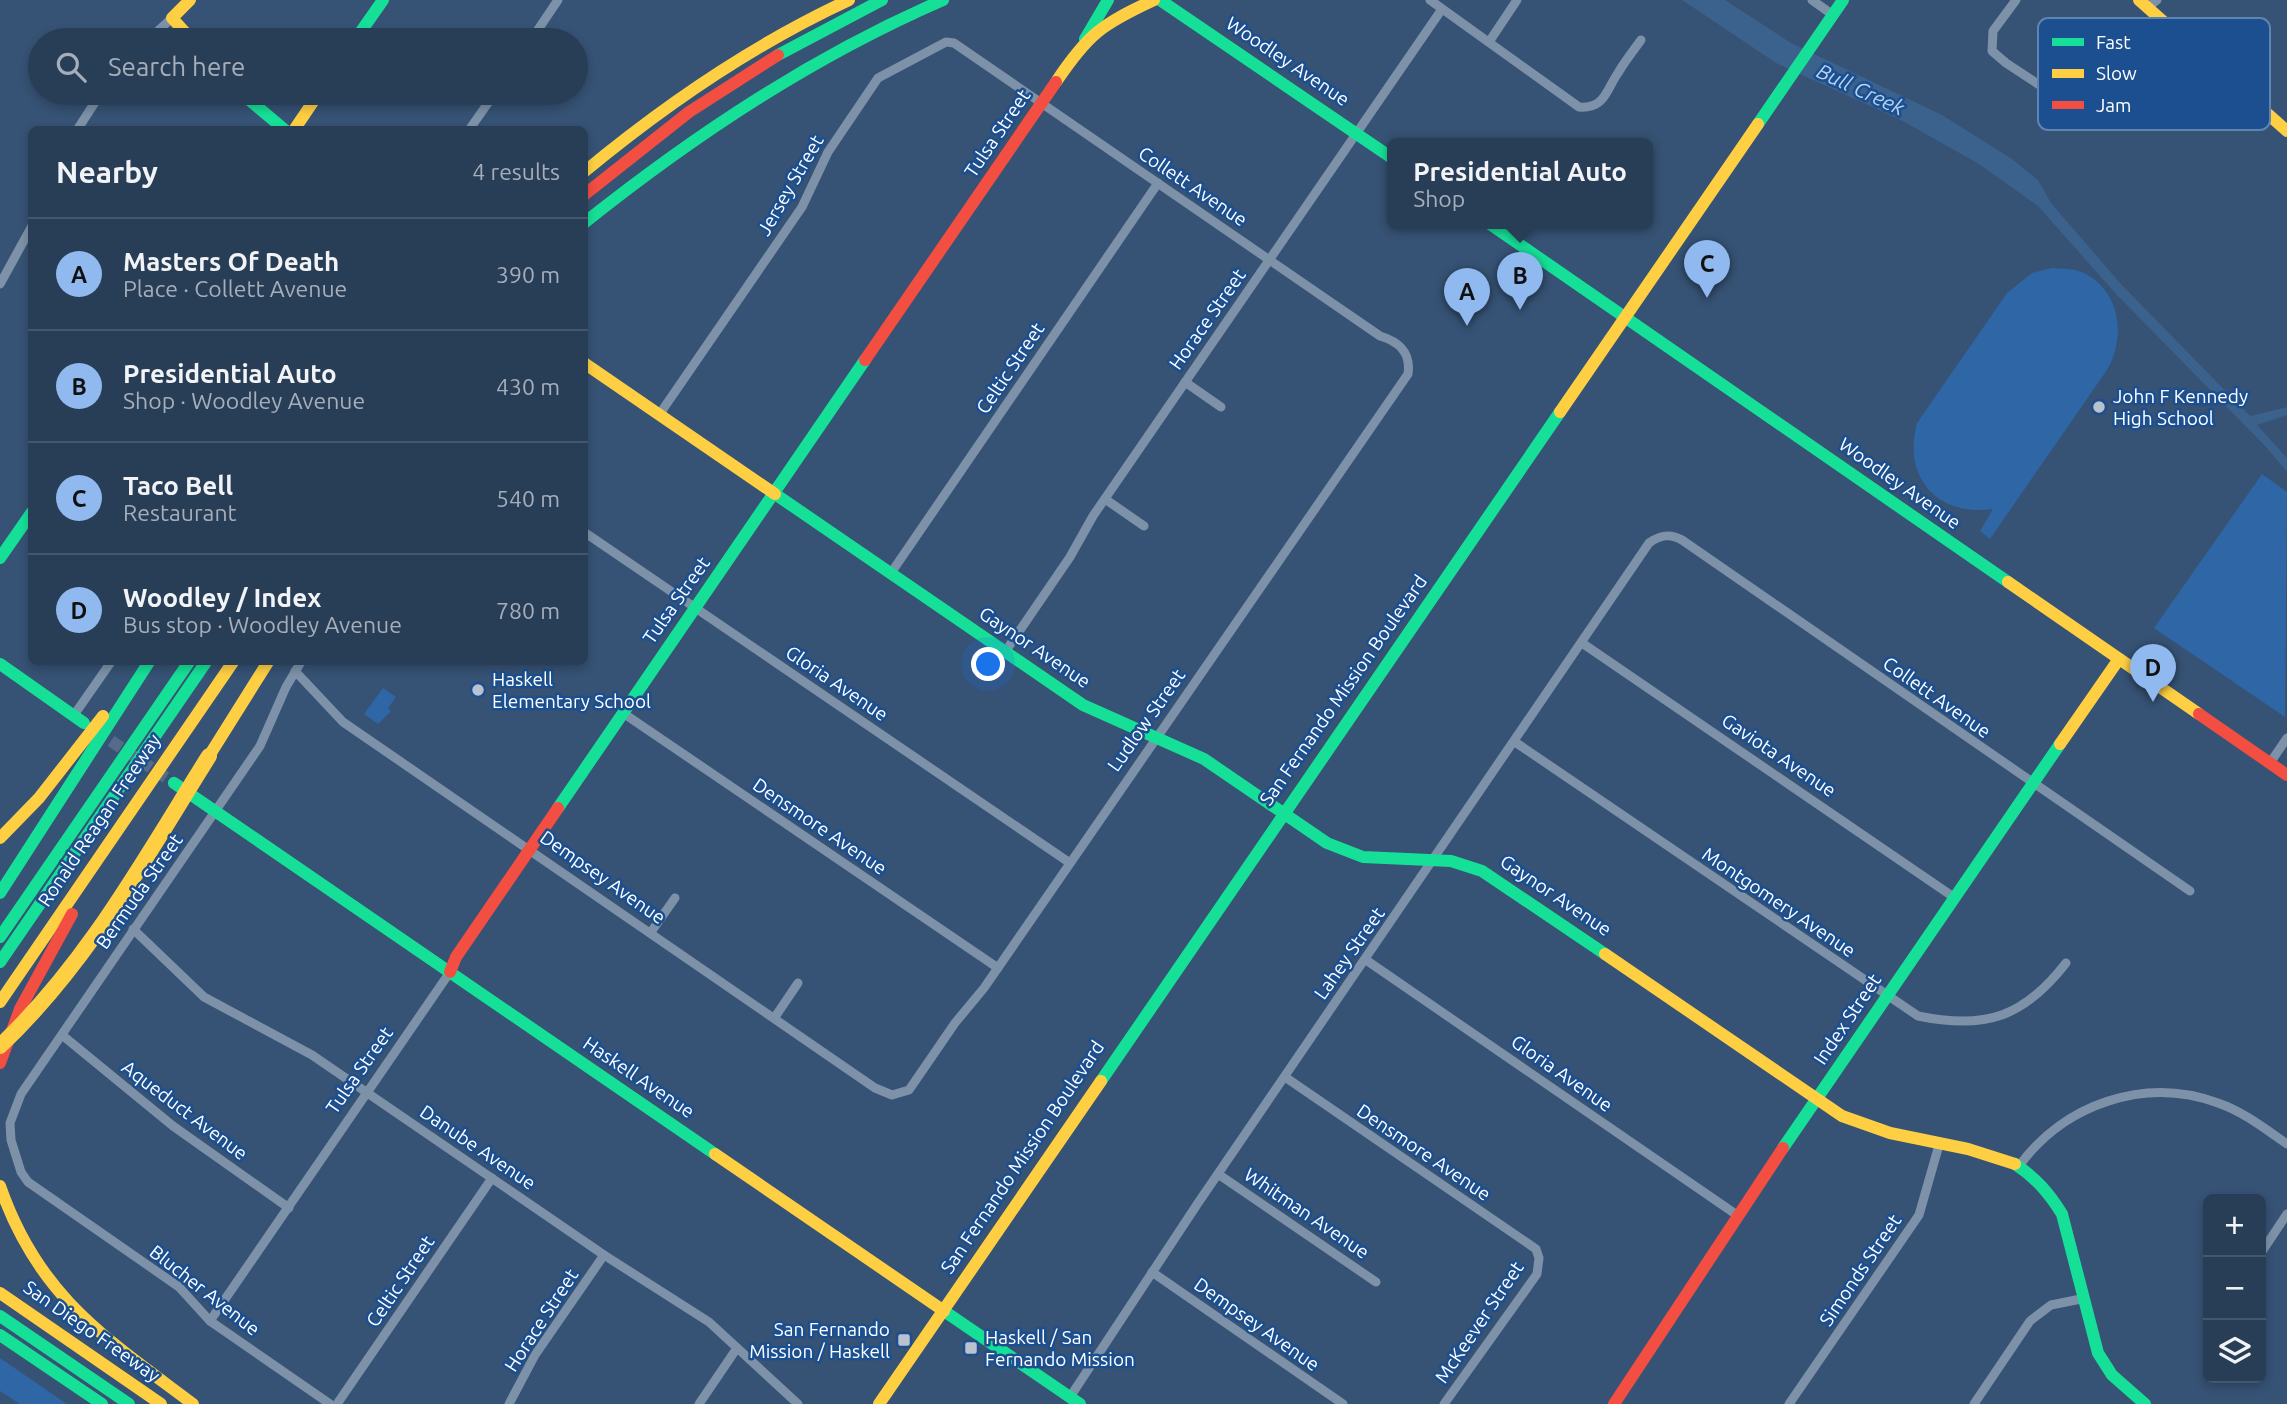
<!DOCTYPE html>
<html lang="en">
<head>
<meta charset="utf-8">
<style>
	body { margin:0; font-family:Ubuntu,sans-serif; background:#30455d; color:#f1f3f6 }
	.controls { position:absolute; right:21px; bottom:21px; display:grid; overflow:hidden; border-radius:10px; box-shadow:0 4px 10px #0003 }
	.controls button { width:63px; height:63px; display:grid; place-items:center; padding:0; border:0; border-bottom:2px solid #44576d; background:#283e57; color:#f1f3f6; font:35px sans-serif }
	.you { position:absolute; left:989px; top:665px; width:24px; height:24px; margin:-18px; border:5px solid #fff; border-radius:50%; background:#1a73e8; box-shadow:0 0 0 10px #1a73e833 }
	.badge { display:grid; place-items:center; width:46px; height:46px; border-radius:50%; background:#90b9f0; color:#111; font-size:23px; font-weight:700 }
	.pin { position:absolute; translate:-50% -58px; filter:drop-shadow(0 2px 4px #0008) }
	.pin::after { content:''; position:absolute; top:37px; width:24px; height:21px; background:inherit; clip-path:polygon(0 0,100% 0,50% 100%) }
	.popup { position:absolute; left:1387px; top:138px; width:266px; height:91px; box-sizing:border-box; display:grid; place-content:center; border-radius:10px; background:#283e57; filter:drop-shadow(0 2px 5px #0005); font-size:23px; white-space:nowrap; color:#a5aeba }
	.popup b { font-size:26px; color:#f1f3f6 }
	.popup::after { content:''; position:absolute; left:50%; top:100%; margin-left:-14px; border:14px solid transparent; border-top-color:#283e57 }
	.list { margin:0; padding:0; list-style:none }
	h2 { display:flex; justify-content:space-between; align-items:center; height:91px; margin:0; padding:0 28px; font-size:30px }
	h2 small { font-size:23px; font-weight:400; color:#a5aeba }
	.list li { display:grid; grid-template-columns:46px 1fr auto; gap:21px; align-items:center; box-sizing:border-box; height:112px; padding:0 28px; border-top:2px solid #44576d }
	.list b { display:block; font-size:26px; white-space:nowrap }
	.list p { margin:0; font-size:23px; white-space:nowrap; color:#a5aeba }
	.list em { font-size:23px; font-style:normal; color:#a5aeba }
	.icon { flex:none; width:38px; height:38px; fill:none; stroke:currentColor; stroke-width:2; stroke-linecap:round; stroke-linejoin:round }
	.map { position:relative; flex:none; width:2287px; height:1404px; overflow:hidden }
	.search { position:absolute; background:#283e57; box-shadow:0 4px 10px #0003; left:28px; top:28px; width:560px; height:77px; display:flex; align-items:center; gap:18px; box-sizing:border-box; padding:0 24px; border-radius:38px; color:#a5aeba; font-size:26px }
	.panel { position:absolute; background:#283e57; box-shadow:0 4px 10px #0003; left:28px; top:126px; width:560px; height:539px; border-radius:10px }
	.map>svg:first-child { display:block }
	.green { fill:#2f66a5 }
	.water { fill:#3b618d }
	.lines { fill:none; stroke-linecap:round; stroke-linejoin:round }
	.secondary-tunnel { stroke:#546c89; stroke-width:12; stroke-dasharray:12 6; stroke-linecap:butt }
	.street { stroke:#7d92a8; stroke-width:9 }
	.fast { stroke:#16e098; stroke-width:12 }
	.slow { stroke:#ffcf43; stroke-width:12 }
	.jam { stroke:#f24e42; stroke-width:12 }
	.slow-bridge { stroke:#ffcf43; stroke-width:16 }
	.poi-dot { fill:#b9c2ce; stroke:#1b4f8f; stroke-width:2.5 }
	.labels { text-anchor:middle; dominant-baseline:central; stroke-width:5; stroke-linejoin:round; paint-order:stroke }
	.street-label { font-size:19px; fill:#fff; stroke:#1b4f8f }
	.poi-label { font-size:19px; fill:#fff; stroke:#1b4f8f; text-anchor:start }
	.water-label { font-size:21px; font-style:italic; fill:#b5d3f5; stroke:#1b4f8f }
	.key { fill:#1b4f8f; stroke:#5f84b1; stroke-width:2 }
	.key-label { font-size:19px; fill:#fff }
</style>
</head>
<body>
<div class="map">
<svg width="2287" height="1404" viewBox="0 0 2287 1404">
	<rect width="100%" height="100%" fill="#365274"/>
	<!-- green -->
	<g class="green">
		<path d="M2052 268C2063 269 2074 268 2084 273 2121 291 2126 338 2107 370L1990 539 1980 531 1993 509C1938 517 1902 478 1917 423L2007 293 2032 273Z"/>
		<path d="M2262 474 2287 492 2285 717 2154 628Z"/>
		<path d="M383 688 396 697 388 708 391 711 378 724 364 714Z"/>
		<path d="M0 1358 67 1404H20L0 1391Z"/>
	</g>
	<!-- water -->
	<path class="water" d="M1682 0H1725L1791 43 1942 115 2012 159 2038 180 2051 203 2121 284 2250 416 2287 407V415L2257 425 2287 458V472L2266 447 2116 294 2038 206 1979 164 1901 120 1776 63Z"/>
	<g class="lines">
		<!-- secondary-tunnel -->
		<path class="secondary-tunnel" d="M96 731 174 783"/>
		<!-- street -->
		<g class="street">
			<path d="M1430 0 1579 107C1605 109 1606 90 1618 73 1625 61 1633 51 1641 40"/>
			<path d="M1812 0 1833 15"/>
			<path d="M2016 0 1993 31 1992 51 2006 63 2094 121C2122 121 2168 62 2186 42"/>
			<path d="M2147 8 2157 0"/>
			<path d="M148 40 172 18"/>
			<path d="M531 40 558 0"/>
			<path d="M1489 42 1517 0"/>
			<path d="M77 130 101 93"/>
			<path d="M469 130 495 93"/>
			<path d="M0 284 32 226"/>
			<path d="M1185 382 1221 407"/>
			<path d="M1105 499 1144 526"/>
			<path d="M584 532 1070 863"/>
			<path d="M891 573 1158 183"/>
			<path d="M1582 643 1955 898"/>
			<path d="M1005 652 1070 557 1093 516 1442 9"/>
			<path d="M301 662 286 687 260 746 21 1094 10 1123 11 1140 21 1172 28 1182 179 1287 210 1321 330 1404"/>
			<path d="M295 671 343 722 875 1088 892 1095 909 1090 955 1023 984 988 1408 374C1411 353 1400 342 1380 336L954 43 946 42 878 78 828 152 802 207 659 415"/>
			<path d="M623 713 998 968"/>
			<path d="M74 715 111 662"/>
			<path d="M1515 742 1918 1016C1986 1030 2024 1017 2066 963"/>
			<path d="M2270 763 2287 738"/>
			<path d="M133 929 204 997 312 1055 604 1255 709 1322 798 1404"/>
			<path d="M651 932 675 898"/>
			<path d="M1366 960 1737 1215"/>
			<path d="M775 1017 798 983"/>
			<path d="M62 1035 173 1126 289 1208"/>
			<path d="M1285 1077 1536 1249 1539 1258 1537 1274 1444 1404"/>
			<path d="M2019 1166C2064 1104 2145 1076 2218 1103 2244 1112 2265 1129 2287 1144"/>
			<path d="M1218 1174 1376 1282"/>
			<path d="M2261 1253 2287 1214"/>
			<path d="M1152 1272 1343 1404"/>
			<path d="M210 1321 450 972"/>
			<path d="M1070 1397 1198 1203 1649 543C1660 535 1670 533 1682 540L2190 891"/>
			<path d="M337 1404 492 1178"/>
			<path d="M509 1404 535 1355 604 1255"/>
			<path d="M699 1404 737 1348"/>
			<path d="M1789 1404 1919 1215 1939 1145"/>
			<path d="M1974 1404 2030 1321 2051 1305 2081 1299"/>
		</g>
		<!-- fast -->
		<g class="fast">
			<path d="M1160 0 1392 158"/>
			<path d="M1085 39 1108 0"/>
			<path d="M355 40 383 0"/>
			<path d="M778 55 882 0"/>
			<path d="M241 93 285 130"/>
			<path d="M1758 124 1843 0"/>
			<path d="M584 223C696 134 812 57 943 0"/>
			<path d="M1490 224 2008 582"/>
			<path d="M775 494 1083 705 1204 759 1327 843 1363 857 1451 861 1482 871 1605 954"/>
			<path d="M0 558 32 512"/>
			<path d="M0 664 84 723"/>
			<path d="M174 783 715 1154"/>
			<path d="M558 808 865 360"/>
			<path d="M0 893 149 662"/>
			<path d="M0 937 189 662"/>
			<path d="M0 962 206 662"/>
			<path d="M1101 1081 1560 412"/>
			<path d="M1783 1148 2060 744"/>
			<path d="M2015 1164C2036 1178 2049 1193 2062 1214L2098 1353 2112 1375 2145 1404"/>
			<path d="M944 1311 1080 1404"/>
			<path d="M0 1316 129 1404"/>
			<path d="M0 1335 102 1404"/>
		</g>
		<!-- slow -->
		<g class="slow">
			<path d="M190 0 172 18 192 40"/>
			<path d="M2139 0 2287 131"/>
			<path d="M1056 82C1088 34 1102 24 1154 0"/>
			<path d="M294 130 319 93"/>
			<path d="M584 172C666 104 752 45 849 0"/>
			<path d="M584 363 775 494"/>
			<path d="M1560 412 1758 124"/>
			<path d="M2008 582 2199 714"/>
			<path d="M2060 744 2119 659"/>
			<path d="M209 756 268 662"/>
			<path d="M0 838 39 798 103 716"/>
			<path d="M1605 954 1842 1116 1890 1133 1968 1149 2015 1164"/>
			<path d="M0 1002 233 662"/>
			<path d="M715 1154 944 1311"/>
			<path d="M0 1186C38 1296 104 1337 193 1404"/>
			<path d="M0 1293 161 1404"/>
			<path d="M879 1404 1101 1081"/>
		</g>
		<!-- jam -->
		<g class="jam">
			<path d="M584 195 689 112 778 55"/>
			<path d="M865 360 1056 82"/>
			<path d="M2199 714 2287 775"/>
			<path d="M450 972 456 957 558 808"/>
			<path d="M0 1063 20 1009 72 914"/>
			<path d="M1614 1404 1783 1148"/>
		</g>
		<!-- slow-bridge -->
		<path class="slow-bridge" d="M0 1046C88 963 145 858 209 756"/>
	</g>
	<!-- markers -->
	<g class="poi-dot">
		<circle cx="2099" cy="407" r="7"/>
		<circle cx="478" cy="690" r="7"/>
		<rect x="897" y="1333" width="14" height="14" rx="3.5"/>
		<rect x="964" y="1341" width="14" height="14" rx="3.5"/>
	</g>
	<g class="labels">
		<!-- street labels -->
		<g class="street-label">
			<text transform="translate(1288 61) rotate(34)">Woodley Avenue</text>
			<text transform="translate(997 133) rotate(-56)">Tulsa Street</text>
			<text transform="translate(790 185) rotate(-60)">Jersey Street</text>
			<text transform="translate(1193 186) rotate(34)">Collett Avenue</text>
			<text transform="translate(1207 319) rotate(-55)">Horace Street</text>
			<text transform="translate(1010 368) rotate(-56)">Celtic Street</text>
			<text transform="translate(1900 483) rotate(35)">Woodley Avenue</text>
			<text transform="translate(676 600) rotate(-55)">Tulsa Street</text>
			<text transform="translate(1035 647) rotate(34)">Gaynor Avenue</text>
			<text transform="translate(837 683) rotate(34)">Gloria Avenue</text>
			<text transform="translate(1343 690) rotate(-55)">San Fernando Mission Boulevard</text>
			<text transform="translate(1937 697) rotate(35)">Collett Avenue</text>
			<text transform="translate(1146 720) rotate(-55)">Ludlow Street</text>
			<text transform="translate(1779 755) rotate(34)">Gaviota Avenue</text>
			<text transform="translate(99 820) rotate(-56)">Ronald Reagan Freeway</text>
			<text transform="translate(820 826) rotate(34)">Densmore Avenue</text>
			<text transform="translate(603 877) rotate(35)">Dempsey Avenue</text>
			<text transform="translate(139 891) rotate(-55)">Bermuda Street</text>
			<text transform="translate(1556 895) rotate(34)">Gaynor Avenue</text>
			<text transform="translate(1779 902) rotate(34)">Montgomery Avenue</text>
			<text transform="translate(1349 953) rotate(-55)">Lahey Street</text>
			<text transform="translate(1847 1019) rotate(-56)">Index Street</text>
			<text transform="translate(359 1070) rotate(-55)">Tulsa Street</text>
			<text transform="translate(1562 1073) rotate(35)">Gloria Avenue</text>
			<text transform="translate(639 1077) rotate(34)">Haskell Avenue</text>
			<text transform="translate(185 1110) rotate(37)">Aqueduct Avenue</text>
			<text transform="translate(478 1147) rotate(34)">Danube Avenue</text>
			<text transform="translate(1424 1152) rotate(34)">Densmore Avenue</text>
			<text transform="translate(1022 1157) rotate(-56)">San Fernando Mission Boulevard</text>
			<text transform="translate(1307 1213) rotate(34)">Whitman Avenue</text>
			<text transform="translate(1860 1270) rotate(-56)">Simonds Street</text>
			<text transform="translate(400 1281) rotate(-56)">Celtic Street</text>
			<text transform="translate(205 1290) rotate(38)">Blucher Avenue</text>
			<text transform="translate(541 1320) rotate(-57)">Horace Street</text>
			<text transform="translate(1479 1322) rotate(-56)">McKeever Street</text>
			<text transform="translate(1257 1324) rotate(35)">Dempsey Avenue</text>
			<text transform="translate(92 1331) rotate(35)">San Diego Freeway</text>
		</g>
		<!-- poi labels -->
		<g class="poi-label">
			<text x="2113" y="396">John F Kennedy<tspan x="2113" dy="22">High School</tspan></text>
			<text x="492" y="679">Haskell<tspan x="492" dy="22">Elementary School</tspan></text>
			<text x="890" y="1329" text-anchor="end">San Fernando<tspan x="890" dy="22">Mission / Haskell</tspan></text>
			<text x="985" y="1337">Haskell / San<tspan x="985" dy="22">Fernando Mission</tspan></text>
		</g>
		<!-- water labels -->
		<g class="water-label">
			<text transform="translate(1861 89) rotate(25)">Bull Creek</text>
		</g>
	</g>
	<!-- legend -->
	<rect x="2038" y="18" width="232" height="112" rx="10" class="key"/>
	<rect x="2052" y="38" width="32" height="8" fill="#16e098"/>
	<rect x="2052" y="69" width="32" height="9" fill="#ffcf43"/>
	<rect x="2052" y="101" width="32" height="8" fill="#f24e42"/>
	<g class="key-label">
		<text x="2096" y="49">Fast</text>
		<text x="2096" y="80">Slow</text>
		<text x="2096" y="112">Jam</text>
	</g>
</svg>
<div class="controls">
<button>+</button>
<button>−</button>
<button><svg class="icon" aria-label="layers" viewBox="0 0 24 24"><path d="M12 4l9 5-9 5-9-5zM3 14l9 5 9-5"/></svg></button>
</div>
<div class="you"></div>
<div class="pin badge" style="left:1467px;top:326px">A</div>
<div class="pin badge" style="left:1520px;top:310px">B</div>
<div class="popup"><b>Presidential Auto</b>Shop</div>
<div class="pin badge" style="left:1707px;top:298px">C</div>
<div class="pin badge" style="left:2153px;top:702px">D</div>
<div class="search"><svg class="icon" aria-label="search" viewBox="0 0 24 24"><circle cx="10" cy="10" r="6"/><path d="M15 15l6 6"/></svg>Search here</div>
<section class="panel">
<h2>Nearby<small>4 results</small></h2>
<ul class="list">
<li><span class="badge">A</span><div><b>Masters Of Death</b><p>Place · Collett Avenue</p></div><em>390 m</em></li>
<li><span class="badge">B</span><div><b>Presidential Auto</b><p>Shop · Woodley Avenue</p></div><em>430 m</em></li>
<li><span class="badge">C</span><div><b>Taco Bell</b><p>Restaurant</p></div><em>540 m</em></li>
<li><span class="badge">D</span><div><b>Woodley / Index</b><p>Bus stop · Woodley Avenue</p></div><em>780 m</em></li>
</ul>
</section>
</div>
</body>
</html>
